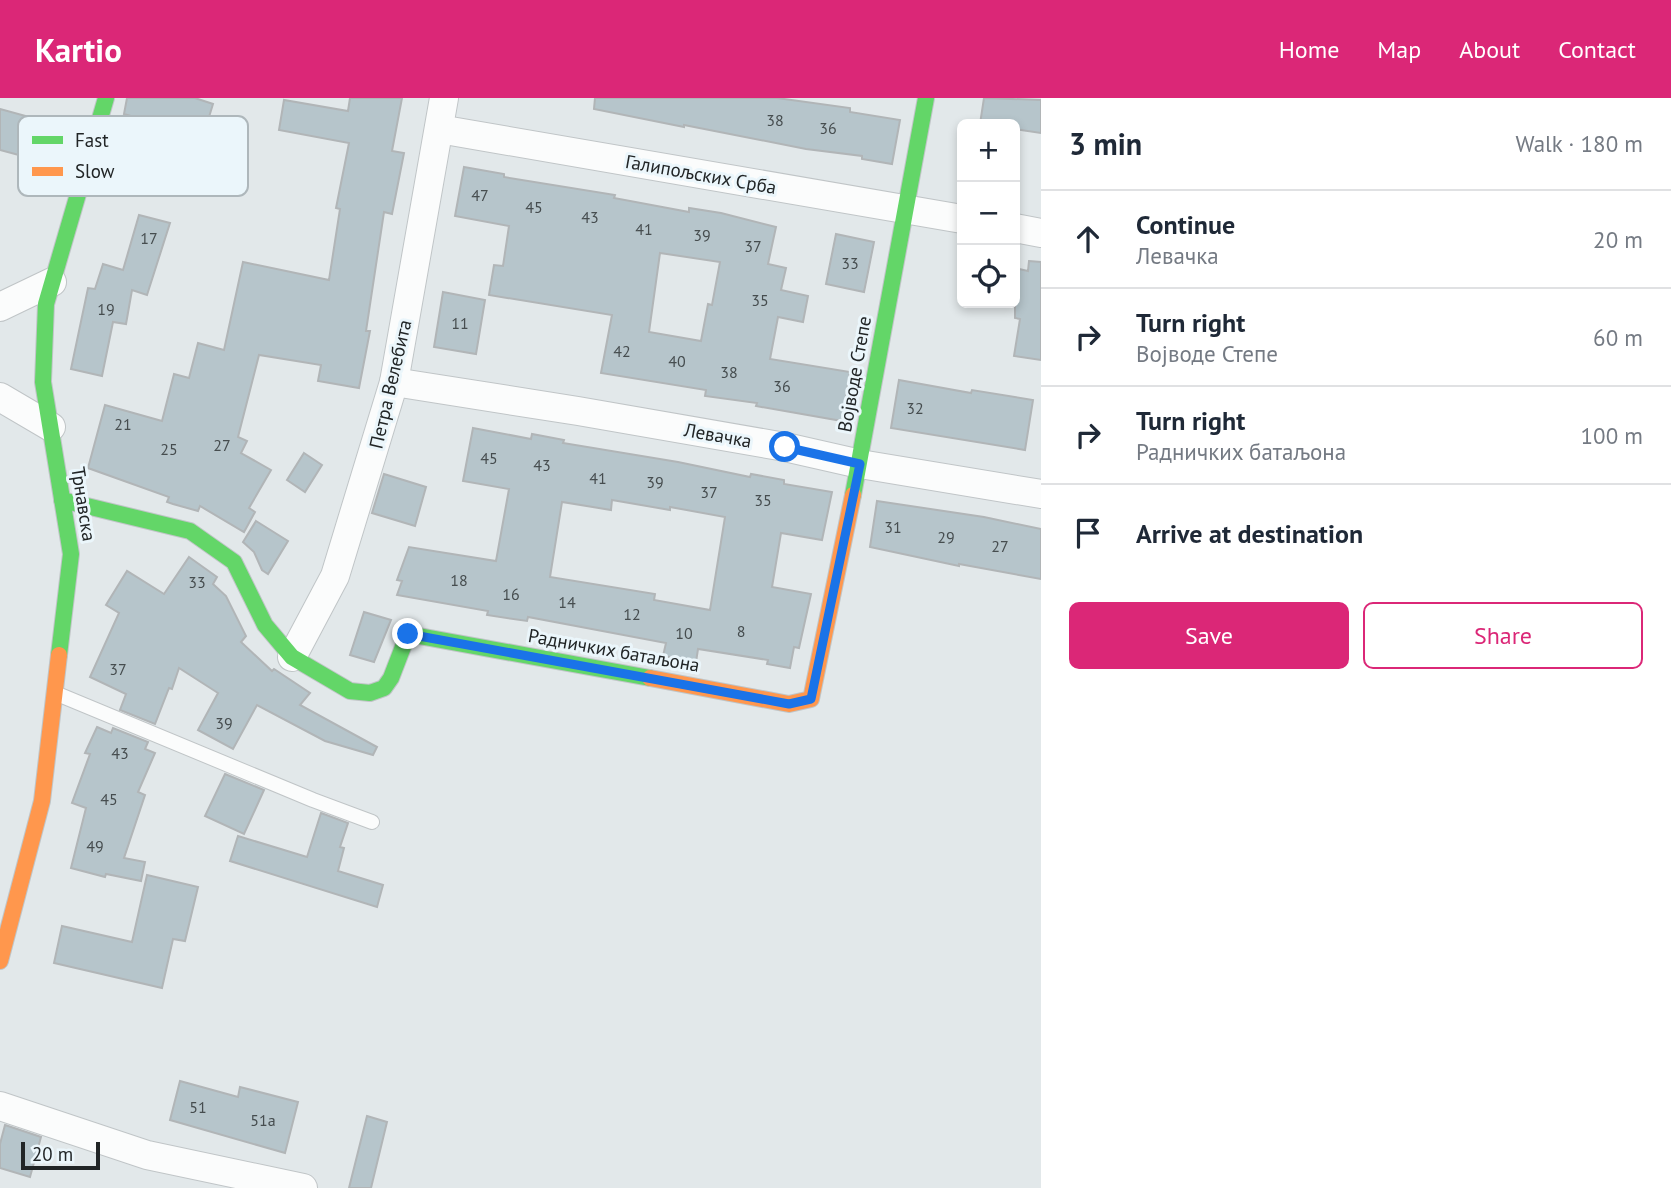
<!DOCTYPE html>
<html lang="en">
<head>
<meta charset="utf-8">
<style>
	body { margin:0; font-family:"PT Sans",sans-serif; background:#f6f6f7; color:#1f2937 }
	.controls { position:absolute; right:21px; top:21px; display:grid; overflow:hidden; border-radius:10px; box-shadow:0 4px 10px #0003 }
	.controls button { width:63px; height:63px; display:grid; place-items:center; padding:0; border:0; border-bottom:2px solid #e0e1e3; background:#fff; color:#1f2937; font:35px sans-serif }
	.scale { position:absolute; left:21px; bottom:18px; width:79px; box-sizing:border-box; padding-left:7px; border:4px solid #212526; border-top:0; font-size:19px; line-height:24px; white-space:nowrap; color:#212526; -webkit-text-stroke:5px #ebf6fb; paint-order:stroke }
	.stop { position:absolute; width:21px; height:21px; margin:-16px; border:5px solid #1a73e8; border-radius:50%; background:#fff }
	.stop.end { background:#1a73e8; border-color:#fff; box-shadow:0 2px 7px #0008 }
	.list { margin:0; padding:0; list-style:none }
	h2 { display:flex; justify-content:space-between; align-items:center; height:91px; margin:0; padding:0 28px; font-size:30px }
	h2 small { font-size:23px; font-weight:400; color:#747a83 }
	.list li { display:grid; grid-template-columns:46px 1fr auto; gap:21px; align-items:center; box-sizing:border-box; height:98px; padding:0 28px; border-top:2px solid #e0e1e3 }
	.list b { display:block; font-size:26px; white-space:nowrap }
	.list p { margin:0; font-size:23px; white-space:nowrap; color:#747a83 }
	.list em { font-size:23px; font-style:normal; color:#747a83 }
	.actions { display:flex; gap:14px; padding:21px 28px }
	.actions a { flex:1; padding:16px 0; border:2px solid #db2777; border-radius:10px; text-align:center; font-size:24px; color:#db2777 }
	.actions .main { background:#db2777; color:#fff }
	.icon { flex:none; width:38px; height:38px; fill:none; stroke:currentColor; stroke-width:2; stroke-linecap:round; stroke-linejoin:round }
	.map { position:relative; flex:none; width:1041px; height:1090px; overflow:hidden }
	header { display:flex; align-items:center; gap:42px; box-sizing:border-box; height:98px; padding:0 35px; background:#db2777; color:#fff }
	header strong { font-size:33px }
	nav { display:flex; gap:38px; margin-inline-start:auto; font-size:24px }
	main { display:flex }
	aside { flex:1; background:#fff }
	.map>svg:first-child { display:block }
	.building { fill:#b6c5cb; stroke:#b1b5b7; stroke-width:2; fill-rule:evenodd }
	.lines { fill:none; stroke-linecap:round; stroke-linejoin:round }
	.lane-casing { stroke:#c0c5c7; stroke-width:16 }
	.street-casing { stroke:#c0c5c7; stroke-width:30 }
	.fast-casing { stroke:#c0c5c7; stroke-width:18 }
	.slow-casing { stroke:#c0c5c7; stroke-width:18 }
	.lane { stroke:#fbfcfc; stroke-width:14 }
	.street { stroke:#fbfcfc; stroke-width:28 }
	.fast { stroke:#63d668; stroke-width:16 }
	.slow { stroke:#ff974d; stroke-width:16 }
	.route { stroke:#1a73e8; stroke-width:9 }
	.labels { text-anchor:middle; dominant-baseline:central; stroke-width:6; stroke-linejoin:round; paint-order:stroke }
	.number-label { font-size:16px; fill:#464d4f }
	.street-label { font-size:19px; fill:#212526; stroke:#ebf6fb }
	.key { fill:#ebf6fb; stroke:#aeb7bb; stroke-width:2 }
	.key-label { font-size:19px; fill:#212526 }
</style>
</head>
<body>
<header>
<strong>Kartio</strong>
<nav><a>Home</a><a>Map</a><a>About</a><a>Contact</a></nav>
</header>
<main>
<div class="map">
<svg width="1041" height="1090" viewBox="0 0 1041 1090">
	<rect width="100%" height="100%" fill="#e2e8ea"/>
	<!-- building -->
	<g class="building">
		<path d="M127 0H195L213 6 205 32 177 24 175 31 124 16Z"/>
		<path d="M350 0H402L392 53 404 55 392 116 384 114 366 233H370L359 290 318 283 321 267 259 257 238 339 247 343 241 355 271 372 249 410 255 414 244 434 200 408 198 413 173 406 167 404 169 399 88 370 105 307 162 323 174 276 189 280 198 245 224 252 243 164 329 182 340 111 336 110 349 45 279 32 284 2 348 13Z"/>
		<path d="M595 0H777L850 10V14L900 22 892 66 862 61V58L806 51 684 27V29L594 11Z"/>
		<path d="M984 0 1041 2V35L1015 31V26H980Z"/>
		<path d="M0 11 40 22 30 60 0 52Z"/>
		<path d="M464 69 504 76V79L615 97 614 100 689 114V110L721 115 776 129 768 166 786 170 781 192 808 198 803 224 778 219 770 261 850 274 842 323 756 308 757 305 705 298 706 292 601 275 612 217 489 197 494 167 503 168 509 128 455 118ZM660 155 720 164 712 207 708 206 701 243 649 234Z"/>
		<path d="M139 117 170 125 147 197 132 192 126 226 113 224 102 278 71 271 88 190 95 191 103 166 123 172Z"/>
		<path d="M836 136 874 144 864 194 826 186Z"/>
		<path d="M1029 163 1041 164V262L1014 258 1020 221 1015 220V170L1028 173Z"/>
		<path d="M443 194 485 202 476 256 434 249Z"/>
		<path d="M899 282 971 295 972 292 1033 302 1025 352 891 330Z"/>
		<path d="M473 330 531 341 532 336 564 342 563 345 678 364 750 379 751 376 784 382V386L832 394 822 442 781 435 772 489 811 496 799 550 794 549 790 570 767 566 768 562 698 551 696 564 663 558 666 545 528 519 527 523 487 517 488 513 397 497 402 483 397 482 409 449 496 463 509 391 463 383ZM612 402 670 412V409L725 419 710 512 654 502 655 496 550 479 562 404 611 412Z"/>
		<path d="M304 355 322 367 305 394 287 382Z"/>
		<path d="M384 376 426 389 415 428 372 415Z"/>
		<path d="M877 403 984 419 1041 431V481L959 466V468L870 449Z"/>
		<path d="M256 423 288 443 268 476 262 472 254 454 243 444Z"/>
		<path d="M189 459 217 479 213 486 226 498 246 538 241 544 272 573 274 571 310 595 300 607 377 649 373 657 325 643 257 607 233 651 198 632 218 595 179 570 172 591 169 590 155 626 120 612 126 596 90 579 119 515 106 507 127 473 164 496Z"/>
		<path d="M364 514 391 522 374 564 350 557Z"/>
		<path d="M97 629 111 635 113 630 148 644 145 651 155 655 138 694 145 697 124 760 145 764 141 783 106 776 105 779 71 770 86 710 72 705 90 656 85 655Z"/>
		<path d="M225 676 264 692 244 736 205 718Z"/>
		<path d="M321 715 348 725 340 749 344 750 338 773 383 787 377 809 230 763 238 738 307 759Z"/>
		<path d="M147 777 198 789 185 843 173 841 162 890 54 865 62 828 132 844Z"/>
		<path d="M180 983 238 999 240 989 298 1004 285 1055 170 1022Z"/>
		<path d="M367 1018 387 1024 371 1090H349Z"/>
		<path d="M5 1027 41 1039 30 1079 0 1070V1046Z"/>
	</g>
	<g class="lines">
		<!-- lane casing -->
		<g class="lane-casing">
			<path id="lane" d="M55 595 313 702 372 724"/>
		</g>
		<!-- street casing -->
		<g class="street-casing">
			<g id="street">
				<path d="M439 31 962 121"/>
				<path d="M1015 130 1041 135"/>
				<path d="M0 209 52 184"/>
				<path d="M394 284 578 313 785 349 860 366 1041 396"/>
				<path d="M0 299 51 329"/>
				<path d="M292 559 335 478 394 284 444 0"/>
				<path d="M0 1008 147 1057 303 1090"/>
			</g>
		</g>
		<!-- fast casing -->
		<g class="fast-casing">
			<g id="fast">
				<path d="M853 397 926 0"/>
				<path d="M62 402 190 433 234 464 265 527 292 559 350 593 370 595 384 590 391 580 408 536 650 580"/>
				<path d="M59 557 71 456 43 284 46 206 106 0"/>
			</g>
		</g>
		<!-- slow casing -->
		<g class="slow-casing">
			<g id="slow">
				<path d="M650 580 789 606 811 601 853 397"/>
				<path d="M0 863 42 703 59 557"/>
			</g>
		</g>
		<!-- lane -->
		<use href="#lane" class="lane"/>
		<!-- street -->
		<use href="#street" class="street"/>
		<!-- fast -->
		<use href="#fast" class="fast"/>
		<!-- slow -->
		<use href="#slow" class="slow"/>
	</g>
	<g class="lines">
		<!-- route -->
		<path class="route" d="M408 536 789 606 811 601 860 366 785 349"/>
	</g>
	<g class="labels">
		<!-- number labels -->
		<g class="number-label">
			<text x="775" y="22">38</text>
			<text x="828" y="30">36</text>
			<text x="480" y="97">47</text>
			<text x="534" y="109">45</text>
			<text x="590" y="119">43</text>
			<text x="644" y="131">41</text>
			<text x="702" y="137">39</text>
			<text x="149" y="140">17</text>
			<text x="753" y="148">37</text>
			<text x="850" y="165">33</text>
			<text x="760" y="202">35</text>
			<text x="106" y="211">19</text>
			<text x="460" y="225">11</text>
			<text x="622" y="253">42</text>
			<text x="677" y="263">40</text>
			<text x="729" y="274">38</text>
			<text x="782" y="288">36</text>
			<text x="915" y="310">32</text>
			<text x="123" y="326">21</text>
			<text x="222" y="347">27</text>
			<text x="169" y="351">25</text>
			<text x="489" y="360">45</text>
			<text x="542" y="367">43</text>
			<text x="598" y="380">41</text>
			<text x="655" y="384">39</text>
			<text x="709" y="394">37</text>
			<text x="763" y="402">35</text>
			<text x="893" y="429">31</text>
			<text x="946" y="439">29</text>
			<text x="1000" y="448">27</text>
			<text x="459" y="482">18</text>
			<text x="197" y="484">33</text>
			<text x="511" y="496">16</text>
			<text x="567" y="504">14</text>
			<text x="632" y="516">12</text>
			<text x="741" y="533">8</text>
			<text x="684" y="535">10</text>
			<text x="118" y="571">37</text>
			<text x="224" y="625">39</text>
			<text x="120" y="655">43</text>
			<text x="109" y="701">45</text>
			<text x="95" y="748">49</text>
			<text x="198" y="1009">51</text>
			<text x="263" y="1022">51a</text>
		</g>
		<!-- street labels -->
		<g class="street-label">
			<text transform="translate(701 76) rotate(10)">Галипољских Срба</text>
			<text transform="translate(854 276) rotate(-80)">Војводе Степе</text>
			<text transform="translate(390 286) rotate(-77)">Петра Велебита</text>
			<text transform="translate(718 337) rotate(10)">Левачка</text>
			<text transform="translate(84 406) rotate(81)">Трнавска</text>
			<text transform="translate(614 552) rotate(10)">Радничких батаљона</text>
		</g>
	</g>
	<!-- legend -->
	<rect x="18" y="18" width="230" height="80" rx="10" class="key"/>
	<rect x="32" y="38" width="31" height="8" fill="#63d668"/>
	<rect x="32" y="69" width="31" height="9" fill="#ff974d"/>
	<g class="key-label">
		<text x="75" y="49">Fast</text>
		<text x="75" y="80">Slow</text>
	</g>
</svg>
<div class="controls">
<button>+</button>
<button>−</button>
<button><svg class="icon" aria-label="locate" viewBox="0 0 24 24"><circle cx="12" cy="12" r="6"/><path d="M12 2v4M12 18v4M2 12h4M18 12h4"/></svg></button>
</div>
<div class="scale">20 m</div>
<div class="stop" style="left:785px;top:349px"></div>
<div class="stop end" style="left:408px;top:536px"></div>
</div>
<aside>
<h2>3 min<small>Walk · 180 m</small></h2>
<ul class="list">
<li><svg class="icon" aria-label="ahead" viewBox="0 0 24 24"><path d="M12 20V5M6 11l6-6 6 6"/></svg><div><b>Continue</b><p>Левачка</p></div><em>20 m</em></li>
<li><svg class="icon" aria-label="right" viewBox="0 0 24 24"><path d="M7 20v-9h11M14 6l5 5-5 5"/></svg><div><b>Turn right</b><p>Војводе Степе</p></div><em>60 m</em></li>
<li><svg class="icon" aria-label="right" viewBox="0 0 24 24"><path d="M7 20v-9h11M14 6l5 5-5 5"/></svg><div><b>Turn right</b><p>Радничких батаљона</p></div><em>100 m</em></li>
<li><svg class="icon" aria-label="arrive" viewBox="0 0 24 24"><path d="M6 21V4h12l-3 4 3 4H6"/></svg><div><b>Arrive at destination</b></div></li>
</ul>
<div class="actions"><a class="main">Save</a><a>Share</a></div>
</aside>
</main>
</body>
</html>
